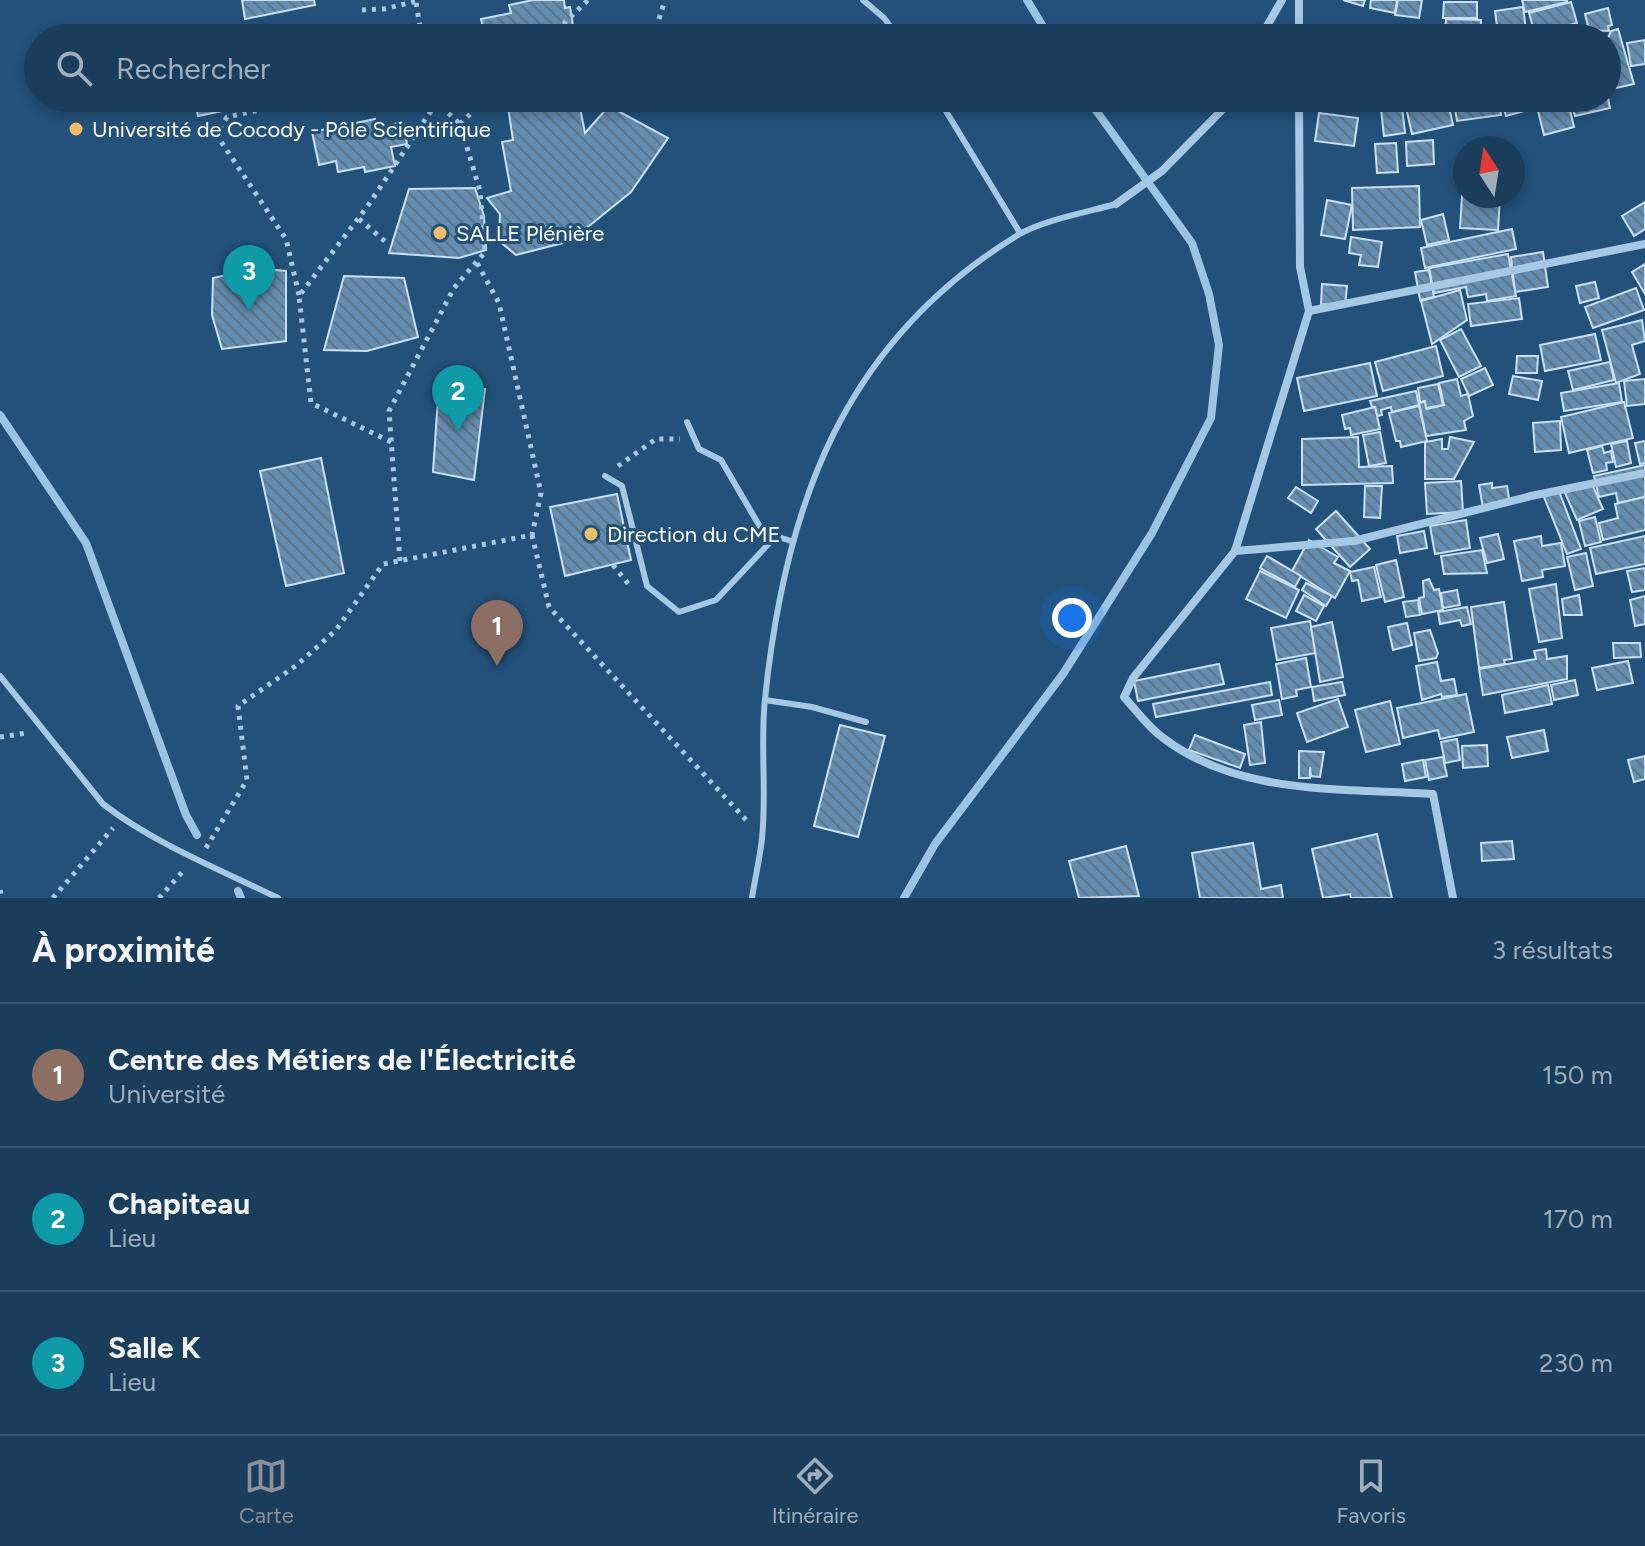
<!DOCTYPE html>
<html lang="fr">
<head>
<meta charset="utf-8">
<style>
	body { margin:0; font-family:Figtree,sans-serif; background:#234462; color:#f1f3f6 }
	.compass { position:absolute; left:1453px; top:136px; width:72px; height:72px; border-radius:50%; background:#1a3d5c; box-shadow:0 4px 12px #0003; rotate:348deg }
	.you { position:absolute; left:1072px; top:618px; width:28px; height:28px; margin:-20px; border:6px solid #fff; border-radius:50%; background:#1a73e8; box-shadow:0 0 0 12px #1a73e833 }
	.badge { display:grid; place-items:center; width:52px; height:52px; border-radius:50%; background:#8c9099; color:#fff; font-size:26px; font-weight:700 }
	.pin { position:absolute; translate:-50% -66px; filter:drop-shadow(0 2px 4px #0008) }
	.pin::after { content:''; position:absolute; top:42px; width:28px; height:24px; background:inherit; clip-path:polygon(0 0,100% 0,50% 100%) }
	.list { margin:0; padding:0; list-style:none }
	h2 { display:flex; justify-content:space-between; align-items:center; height:104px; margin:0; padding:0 32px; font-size:34px }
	h2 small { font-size:26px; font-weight:400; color:#9faebb }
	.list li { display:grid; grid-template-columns:52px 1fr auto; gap:24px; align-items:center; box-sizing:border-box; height:144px; padding:0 32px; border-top:2px solid #385672 }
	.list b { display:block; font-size:30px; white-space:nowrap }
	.list p { margin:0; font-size:26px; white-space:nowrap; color:#9faebb }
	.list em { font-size:26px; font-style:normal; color:#9faebb }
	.icon { flex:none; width:44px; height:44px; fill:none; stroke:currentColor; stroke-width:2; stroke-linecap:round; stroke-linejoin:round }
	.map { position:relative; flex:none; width:1645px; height:898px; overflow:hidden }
	.search { position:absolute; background:#1a3d5c; box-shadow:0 4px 12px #0003; left:24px; right:24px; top:24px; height:88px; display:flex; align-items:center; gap:20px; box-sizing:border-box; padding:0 28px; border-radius:44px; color:#9faebb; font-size:30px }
	.sheet { height:536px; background:#1a3d5c }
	nav { display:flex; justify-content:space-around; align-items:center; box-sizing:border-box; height:112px; border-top:2px solid #385672; background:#1a3d5c; font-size:22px; color:#9faebb }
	nav a { display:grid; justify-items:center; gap:4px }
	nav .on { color:#8c9099 }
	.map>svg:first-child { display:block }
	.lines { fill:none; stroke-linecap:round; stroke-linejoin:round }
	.stream { stroke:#99c4e6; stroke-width:8 }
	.building { fill:url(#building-back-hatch); stroke:#c8e0f4; stroke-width:2 }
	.path { stroke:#a5c8e5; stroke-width:5; stroke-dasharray:4 6; stroke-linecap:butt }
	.lane { stroke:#a5c8e5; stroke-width:6 }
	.street { stroke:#a5c8e5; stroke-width:8 }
	.poi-dot { fill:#f0bc68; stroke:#23517a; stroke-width:3 }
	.labels { text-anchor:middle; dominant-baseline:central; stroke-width:6; stroke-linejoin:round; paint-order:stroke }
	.poi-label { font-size:22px; fill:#fff; stroke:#23517a; text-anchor:start }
</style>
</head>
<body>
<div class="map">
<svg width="1645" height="898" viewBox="0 0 1645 898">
	<defs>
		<pattern id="building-back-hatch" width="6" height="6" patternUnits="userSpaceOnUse" patternTransform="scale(2)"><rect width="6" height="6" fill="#648db0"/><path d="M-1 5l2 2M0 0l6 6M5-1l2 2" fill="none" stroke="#5a7388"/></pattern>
	</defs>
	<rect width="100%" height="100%" fill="#23517a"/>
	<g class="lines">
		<!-- stream -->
		<g class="stream">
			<path d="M1027 0 1050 38"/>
			<path d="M0 415 86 543 186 815 197 835"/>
			<path d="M238 891 241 898"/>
			<path d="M904 898 935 844 1063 674 1152 533 1211 418 1219 345 1209 294 1192 243 1087 98"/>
		</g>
	</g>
	<!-- building -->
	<g class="building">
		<path d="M242 0H314L315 5 245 19Z"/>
		<path d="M533 0H564L565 8 570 7 573 25 556 28 558 36 547 38H502L501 34 485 37 481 19 511 13 509 5Z"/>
		<path d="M1343 0H1365L1363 6Z"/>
		<path d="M1371 0H1397L1395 13 1370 8Z"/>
		<path d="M1398 0H1422L1419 18 1395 15Z"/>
		<path d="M1522 0H1567V2L1525 12Z"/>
		<path d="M1444 2H1477V18H1443Z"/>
		<path d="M1571 2 1577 23 1535 34 1529 13Z"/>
		<path d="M1523 7 1526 30 1498 34 1495 11Z"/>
		<path d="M1608 8 1612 25 1608 26 1609 31 1589 30 1585 14Z"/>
		<path d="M1446 19 1481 20V33H1445Z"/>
		<path d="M1618 29 1634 84 1607 90V40L1611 31Z"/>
		<path d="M350 30 351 35 372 31 373 38H322L321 35Z"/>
		<path d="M264 31 265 38H231Z"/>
		<path d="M406 32 407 38H377Z"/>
		<path d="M1645 40V64L1631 66 1627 43Z"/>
		<path d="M1607 93 1610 108 1575 116 1570 99 1607 98Z"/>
		<path d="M194 98H284L198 116Z"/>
		<path d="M545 98H578L585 133 609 106 668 138 631 192 589 226 563 243 516 255 499 241 500 214 487 198 511 191 502 142 513 140 508 107Z"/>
		<path d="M1401 98 1405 133 1384 136 1380 101Z"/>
		<path d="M1430 98H1447L1453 125 1412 134 1405 103Z"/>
		<path d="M1453 98H1498L1501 115 1457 121Z"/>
		<path d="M1501 98H1525L1528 110 1506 116Z"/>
		<path d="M1556 98H1567L1574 127 1544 135 1536 103Z"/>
		<path d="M1319 113 1358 118 1354 146 1315 141Z"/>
		<path d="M375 119 377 128 403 122 407 144 391 147 395 166 365 172 364 167 338 172 336 161 319 165 312 132Z"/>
		<path d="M1433 140 1434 164 1407 166 1406 142Z"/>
		<path d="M1396 143 1398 172 1377 173 1375 144Z"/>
		<path d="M1463 181 1465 196H1500L1498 230 1460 228Z"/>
		<path d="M1419 186 1420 227 1353 230 1352 188Z"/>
		<path d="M475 188 484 216 486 250 459 258 389 253 409 189Z"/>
		<path d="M1327 200 1352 205 1345 239 1321 235Z"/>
		<path d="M1645 202V229L1634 236 1622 216Z"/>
		<path d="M1443 214 1449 240 1427 245 1421 220Z"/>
		<path d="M1512 229 1516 249 1425 268 1421 248Z"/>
		<path d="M1351 237 1382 242 1378 267 1359 265 1361 255 1349 253Z"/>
		<path d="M1543 252 1548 287 1515 292 1511 257Z"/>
		<path d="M1508 254 1516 296 1487 301 1486 294 1468 297 1466 287 1434 293 1429 268Z"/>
		<path d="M1645 264V294L1632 272Z"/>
		<path d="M257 268 286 271V341L222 349 212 315 213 278Z"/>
		<path d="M1429 270 1434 297 1420 300 1415 272Z"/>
		<path d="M344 276 404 278 418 337 367 351 324 350Z"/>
		<path d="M1595 282 1599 298 1580 303 1576 286Z"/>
		<path d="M1322 284 1347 286 1345 306 1321 304Z"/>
		<path d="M1636 288 1644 310 1593 328 1585 307Z"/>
		<path d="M1460 290 1467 320 1432 344 1421 301Z"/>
		<path d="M1519 298 1522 319 1471 326 1468 304Z"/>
		<path d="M1642 320 1645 341 1632 345 1640 374 1616 383 1602 330Z"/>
		<path d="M1461 329 1481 366 1459 377 1440 340Z"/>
		<path d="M1595 334 1601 360 1545 371 1540 345Z"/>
		<path d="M1436 346 1443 376 1383 391 1375 362Z"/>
		<path d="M1517 356H1538L1537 373H1516Z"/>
		<path d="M1610 362 1614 380 1573 390 1568 371Z"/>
		<path d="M1370 363 1377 396 1304 411 1297 378Z"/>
		<path d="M1485 368 1493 385 1469 396 1461 379Z"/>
		<path d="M1513 376 1542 381 1538 400 1509 394Z"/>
		<path d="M1457 379 1461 396 1468 394 1473 416 1464 421 1466 430 1426 436 1419 403 1425 402 1427 409 1444 405 1439 383Z"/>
		<path d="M1645 379V404L1627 406 1624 381Z"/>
		<path d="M439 383 485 389 474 480 433 472Z"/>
		<path d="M1619 383 1622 402 1564 411 1561 393Z"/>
		<path d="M1438 384 1443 405 1426 408 1425 401 1420 402 1418 388Z"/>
		<path d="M1416 391 1419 405 1392 412 1391 407 1381 410 1382 415 1377 416 1375 407H1372L1370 401Z"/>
		<path d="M1624 402 1633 438 1569 453 1561 417Z"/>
		<path d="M1419 406 1427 441 1401 447 1400 441H1396L1389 413Z"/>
		<path d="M1375 407 1380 429 1351 435 1350 428 1345 429 1342 415Z"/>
		<path d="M1560 421 1561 450 1535 452 1533 423Z"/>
		<path d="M1380 432 1386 463 1369 466 1363 435Z"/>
		<path d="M1358 437 1359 467 1392 466 1393 483 1302 485V439Z"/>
		<path d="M1450 437 1474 442 1454 479H1425V442L1442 439V449H1448Z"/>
		<path d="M1627 441 1631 463 1616 467 1611 444Z"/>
		<path d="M1645 441V463L1640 464 1635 443Z"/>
		<path d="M1602 446 1604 453 1611 451 1613 462 1606 463 1607 470 1593 473 1587 450Z"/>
		<path d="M321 458 344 573 286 586 260 471Z"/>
		<path d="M1645 465V497L1618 503 1616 493 1599 497 1594 476Z"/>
		<path d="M1461 481 1463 512 1427 514 1425 483Z"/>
		<path d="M1591 482 1603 509 1577 520 1565 493Z"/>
		<path d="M1492 483V488L1507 486 1510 504 1483 508 1479 485Z"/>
		<path d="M1365 486H1382L1380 518 1364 517Z"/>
		<path d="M1296 487 1318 501 1311 513 1288 498Z"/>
		<path d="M1559 491 1581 549 1567 554 1544 497Z"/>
		<path d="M617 494 631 560 565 576 550 507Z"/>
		<path d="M1645 497V530L1603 540 1599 523 1618 518 1615 504Z"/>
		<path d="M1336 511 1370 549 1350 567 1316 529Z"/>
		<path d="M1595 517 1601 542 1585 546 1579 521Z"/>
		<path d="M1466 520 1470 548 1435 554 1430 526Z"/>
		<path d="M1424 531 1427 548 1400 553 1397 536Z"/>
		<path d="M1498 534 1504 559 1487 563 1480 538Z"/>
		<path d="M1541 536 1542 546 1561 543 1565 566 1542 570 1543 577 1522 581 1514 541Z"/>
		<path d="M1645 536V564L1596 574 1590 548Z"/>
		<path d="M1309 540 1338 557 1334 563 1350 571 1335 598 1292 571Z"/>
		<path d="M1482 550 1487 573 1444 574 1441 556Z"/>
		<path d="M1586 553 1593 586 1575 590 1567 557Z"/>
		<path d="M1267 556 1301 576 1295 587 1260 568Z"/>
		<path d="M1396 560 1404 597 1385 602 1376 565Z"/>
		<path d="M1374 567 1381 597 1362 601 1358 580 1352 581 1350 572Z"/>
		<path d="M1645 568V590L1632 592 1627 571Z"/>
		<path d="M1260 571 1299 590 1286 618 1246 599Z"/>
		<path d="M1429 579 1434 590 1439 589 1443 610 1422 614 1419 598 1424 597 1423 581Z"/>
		<path d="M1306 583 1332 596 1326 606 1302 590Z"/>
		<path d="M1556 584 1562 638 1539 642 1529 589Z"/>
		<path d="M1457 590 1460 605 1443 608 1441 593Z"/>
		<path d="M1304 595 1324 606 1316 621 1296 611Z"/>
		<path d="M1579 595 1582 615H1564L1562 599Z"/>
		<path d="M1645 596V624L1635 626 1630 600Z"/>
		<path d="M1418 600 1420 615 1406 617 1403 602Z"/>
		<path d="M1504 602 1512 659 1504 660 1505 664 1479 668 1471 607Z"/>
		<path d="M1467 607 1471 624 1462 626 1460 620 1440 624 1438 612Z"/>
		<path d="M1310 621 1316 653 1277 660 1271 628Z"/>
		<path d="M1332 622 1343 677 1320 682 1311 627Z"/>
		<path d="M1407 623 1412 645 1393 650 1388 627Z"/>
		<path d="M1430 630 1438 653 1436 658 1419 661 1414 633Z"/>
		<path d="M1613 643H1640L1641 657 1614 658Z"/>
		<path d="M1546 649 1547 659 1567 656V679L1483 695 1479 669 1536 659 1534 651Z"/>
		<path d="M1306 658 1311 687 1296 690 1297 696 1282 699 1276 664Z"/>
		<path d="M1628 661 1633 683 1597 690 1592 668Z"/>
		<path d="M1437 662 1441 681 1454 679 1457 695 1442 697 1441 694 1422 700 1416 666Z"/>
		<path d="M1219 664 1224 684 1138 701 1134 681Z"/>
		<path d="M1575 680 1578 695 1554 700 1551 685Z"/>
		<path d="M1270 682 1272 695 1156 717 1153 704Z"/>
		<path d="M1342 682 1345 695 1314 701 1312 687Z"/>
		<path d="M1548 685 1552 704 1505 713 1502 695Z"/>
		<path d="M1466 694 1474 732 1440 739 1438 730 1403 738 1397 708Z"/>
		<path d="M1338 699 1348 727 1307 742 1297 713Z"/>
		<path d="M1279 700 1282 715 1255 720 1252 705Z"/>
		<path d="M1390 701 1400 744 1366 752 1355 710Z"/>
		<path d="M1261 722 1265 763 1250 765 1244 725Z"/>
		<path d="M840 725 885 736 858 837 814 826Z"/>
		<path d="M1544 730 1548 751 1512 758 1507 737Z"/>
		<path d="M1195 735 1245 754 1240 768 1189 750Z"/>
		<path d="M1457 739 1460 760 1445 763 1441 742Z"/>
		<path d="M1487 745 1488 766 1463 768 1462 746Z"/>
		<path d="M1299 751 1324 752 1320 777 1311 776 1310 767V778H1299Z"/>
		<path d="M1645 756V779L1634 782 1628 760Z"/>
		<path d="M1443 757 1447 776 1429 780 1425 760Z"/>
		<path d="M1423 760 1426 777 1405 781 1402 764Z"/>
		<path d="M1377 834 1392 898H1351L1350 894 1323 898 1312 849Z"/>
		<path d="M1512 841 1514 859 1482 861 1481 843Z"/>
		<path d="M1253 843 1261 889 1281 885 1283 898H1200L1192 853Z"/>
		<path d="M1126 846 1139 896 1079 898 1069 861Z"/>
	</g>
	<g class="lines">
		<!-- path -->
		<g class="path">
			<path d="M416 3 422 38"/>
			<path d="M362 10 384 9 421 0"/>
			<path d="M549 38 588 0"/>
			<path d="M653 38 665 0"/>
			<path d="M460 124 487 98"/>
			<path d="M359 219 387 243"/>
			<path d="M299 295 286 239 216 134 227 117 316 98"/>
			<path d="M391 442 311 403 299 296 367 207 431 111 432 98"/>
			<path d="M618 466 656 439H680"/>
			<path d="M532 535 549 607 748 822"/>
			<path d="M400 561 389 411 454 288 485 252 480 191 460 124 432 98"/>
			<path d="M613 565 630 586"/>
			<path d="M0 737 27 733"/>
			<path d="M206 848 247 780 238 706 297 665 336 630 383 564 532 535 541 493 499 303 476 261"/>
			<path d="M0 890 2 898"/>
			<path d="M53 898 113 828"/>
			<path d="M159 898 185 869"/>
		</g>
		<!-- lane -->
		<g class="lane">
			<path d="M863 0 884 18 899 38"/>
			<path d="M938 98 1020 233"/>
			<path d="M687 422 699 449 721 460 763 532 791 541"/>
			<path d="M605 476 622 486 647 586 679 612 716 600 776 536"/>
			<path d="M0 676 103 804C155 844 219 869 278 898"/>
			<path d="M765 700 812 707 866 722"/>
			<path d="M752 898C755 878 760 858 762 838 767 792 760 745 765 699 785 504 844 341 1018 235 1043 220 1088 212 1116 204"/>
		</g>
		<!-- street -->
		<g class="street">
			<path d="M1260 38 1282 0"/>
			<path d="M1299 38V0"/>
			<path d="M1299 98 1300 267 1309 311 1235 551 1133 678 1124 697C1136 710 1148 727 1162 737 1238 796 1342 788 1433 794L1453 898"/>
			<path d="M1116 204 1162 171 1223 109 1229 98"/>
			<path d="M1309 311 1645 244"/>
			<path d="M1235 551 1354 541 1531 496 1645 473"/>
		</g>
	</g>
	<!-- markers -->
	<g class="poi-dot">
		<circle cx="76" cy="129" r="8"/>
		<circle cx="440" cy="233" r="8"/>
		<circle cx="591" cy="534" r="8"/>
	</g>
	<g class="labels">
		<!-- poi labels -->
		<g class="poi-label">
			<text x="92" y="129">Université de Cocody - Pôle Scientifique</text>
			<text x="456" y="233">SALLE Plénière</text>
			<text x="607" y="534">Direction du CME</text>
		</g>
	</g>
</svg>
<svg class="compass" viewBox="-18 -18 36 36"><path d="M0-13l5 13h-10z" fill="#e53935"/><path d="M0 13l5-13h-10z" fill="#9faebb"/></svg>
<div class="you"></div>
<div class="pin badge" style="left:497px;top:666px;background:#8d6e63">1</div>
<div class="pin badge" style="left:458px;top:431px;background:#0f9aa8">2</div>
<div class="pin badge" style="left:249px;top:311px;background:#0f9aa8">3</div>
<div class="search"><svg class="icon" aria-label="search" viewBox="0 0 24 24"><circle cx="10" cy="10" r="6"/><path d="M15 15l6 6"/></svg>Rechercher</div>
</div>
<section class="sheet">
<h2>À proximité<small>3 résultats</small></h2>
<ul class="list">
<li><span class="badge" style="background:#8d6e63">1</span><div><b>Centre des Métiers de l'Électricité</b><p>Université</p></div><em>150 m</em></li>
<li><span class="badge" style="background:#0f9aa8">2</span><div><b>Chapiteau</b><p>Lieu</p></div><em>170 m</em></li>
<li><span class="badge" style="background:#0f9aa8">3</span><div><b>Salle K</b><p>Lieu</p></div><em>230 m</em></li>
</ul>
</section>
<nav>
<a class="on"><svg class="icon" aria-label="map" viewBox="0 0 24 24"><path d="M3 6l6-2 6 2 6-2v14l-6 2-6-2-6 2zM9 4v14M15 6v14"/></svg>Carte</a>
<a><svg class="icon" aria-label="directions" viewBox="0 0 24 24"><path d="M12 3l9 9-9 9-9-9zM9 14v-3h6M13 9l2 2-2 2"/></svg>Itinéraire</a>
<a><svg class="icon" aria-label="saved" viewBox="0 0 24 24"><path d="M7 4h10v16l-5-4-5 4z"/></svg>Favoris</a>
</nav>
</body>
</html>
